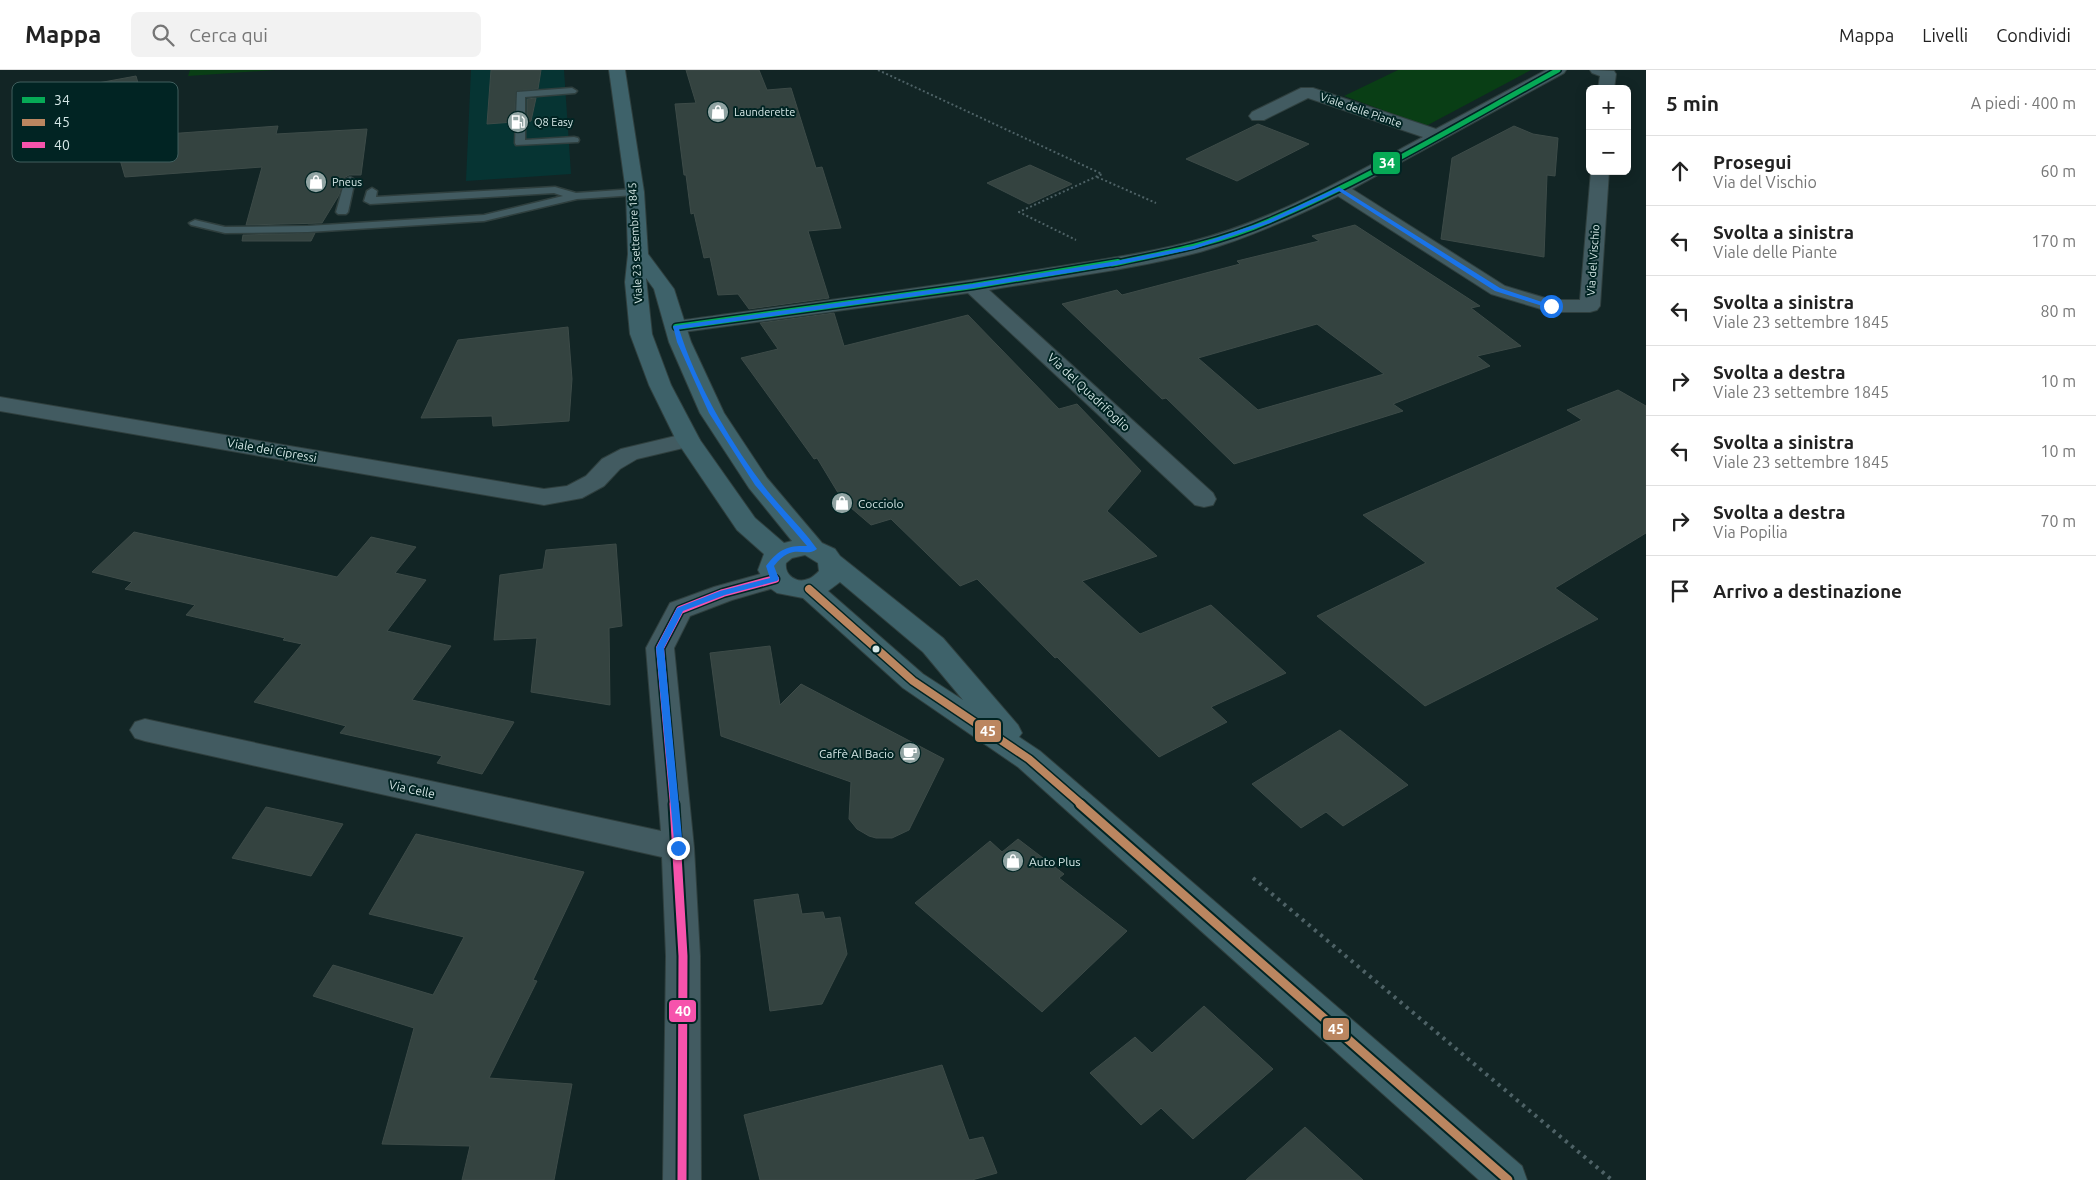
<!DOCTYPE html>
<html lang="it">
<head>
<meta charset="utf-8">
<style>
	body { margin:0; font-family:Ubuntu,sans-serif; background:#f2f2f2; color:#222 }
	.controls { position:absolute; right:15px; top:15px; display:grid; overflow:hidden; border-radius:8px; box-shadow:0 2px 12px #0003 }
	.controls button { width:45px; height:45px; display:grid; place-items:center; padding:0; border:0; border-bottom:1px solid #e0e0e0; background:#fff; color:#222; font:25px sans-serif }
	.stop { position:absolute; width:15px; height:15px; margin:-11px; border:4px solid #1a73e8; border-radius:50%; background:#fff }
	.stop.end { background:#1a73e8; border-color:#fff; box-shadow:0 1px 5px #0008 }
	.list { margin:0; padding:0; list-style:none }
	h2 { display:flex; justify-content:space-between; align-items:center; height:65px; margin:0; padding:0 20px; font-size:21px }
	h2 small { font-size:16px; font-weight:400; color:#767676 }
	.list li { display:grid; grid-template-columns:32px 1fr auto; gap:15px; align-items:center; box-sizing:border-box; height:70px; padding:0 20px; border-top:1px solid #e0e0e0 }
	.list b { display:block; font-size:19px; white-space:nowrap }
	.list p { margin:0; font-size:16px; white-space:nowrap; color:#767676 }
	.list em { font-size:16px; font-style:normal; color:#767676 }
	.icon { flex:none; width:28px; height:28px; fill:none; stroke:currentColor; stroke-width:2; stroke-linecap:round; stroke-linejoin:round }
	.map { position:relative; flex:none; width:1646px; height:1110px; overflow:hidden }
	header { display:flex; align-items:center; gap:30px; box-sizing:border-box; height:70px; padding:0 25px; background:#fff; border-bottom:1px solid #e0e0e0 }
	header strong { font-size:24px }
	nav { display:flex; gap:28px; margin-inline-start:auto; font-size:18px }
	.search { width:350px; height:45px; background:#f2f2f2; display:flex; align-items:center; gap:12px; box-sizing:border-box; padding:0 18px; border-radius:8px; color:#767676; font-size:19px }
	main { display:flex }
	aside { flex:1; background:#fff }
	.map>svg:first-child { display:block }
	.built { fill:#063433 }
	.green { fill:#093e15 }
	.building { fill:#344340; stroke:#3d4b48; fill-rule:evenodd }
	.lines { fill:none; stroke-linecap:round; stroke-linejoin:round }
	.lane-casing { stroke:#2f3f3e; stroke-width:3 }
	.street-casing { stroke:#2f3f3e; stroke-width:2 }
	.secondary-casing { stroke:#2f3f3e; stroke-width:2 }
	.path-far1 { stroke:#4e6266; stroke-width:2; stroke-dasharray:2 2.5; stroke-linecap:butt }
	.path { stroke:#4e6266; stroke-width:4; stroke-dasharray:3 5; stroke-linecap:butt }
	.lane { fill:#425b61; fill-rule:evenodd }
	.street { fill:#425b61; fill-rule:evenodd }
	.secondary { fill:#3e626a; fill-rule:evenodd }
	.bus-1-far1-casing { stroke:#012423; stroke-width:8 }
	.bus-1-casing { stroke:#012423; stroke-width:9 }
	.bus-2-far1-casing { stroke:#012423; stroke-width:11 }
	.bus-2-casing { stroke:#012423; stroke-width:13 }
	.bus-3-far1-casing { stroke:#012423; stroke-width:11 }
	.bus-3-casing { stroke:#012423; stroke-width:13 }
	.bus-1-far1 { stroke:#06aa56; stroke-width:5 }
	.bus-1 { stroke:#06aa56; stroke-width:6 }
	.bus-2-far1 { stroke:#bb8660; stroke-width:8 }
	.bus-2 { stroke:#bb8660; stroke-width:9 }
	.bus-3-far1 { stroke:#f653ac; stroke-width:8 }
	.bus-3 { stroke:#f653ac; stroke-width:9 }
	.route { fill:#1a73e8 }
	.bus-dot { fill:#d6e8e7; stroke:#012423; stroke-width:2 }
	.labels { text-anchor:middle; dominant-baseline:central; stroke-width:4; stroke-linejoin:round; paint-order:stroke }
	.far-street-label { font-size:11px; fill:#d6e8e7; stroke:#012423 }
	.far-poi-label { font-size:11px; fill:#d6e8e7; stroke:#012423; text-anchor:start }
	.street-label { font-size:12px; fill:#d6e8e7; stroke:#012423 }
	.poi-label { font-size:12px; fill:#d6e8e7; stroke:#012423; text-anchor:start }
	.key { fill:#012423; stroke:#415f5e; stroke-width:1 }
	.key-label { font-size:14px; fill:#d6e8e7 }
	.line-badge { stroke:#012423; stroke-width:2 }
	.badge-label { font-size:14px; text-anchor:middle; font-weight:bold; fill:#fff }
</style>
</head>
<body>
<header>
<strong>Mappa</strong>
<div class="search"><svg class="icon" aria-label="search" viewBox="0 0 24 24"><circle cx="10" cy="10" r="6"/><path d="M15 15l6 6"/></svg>Cerca qui</div>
<nav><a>Mappa</a><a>Livelli</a><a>Condividi</a></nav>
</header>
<main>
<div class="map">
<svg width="1646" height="1110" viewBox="0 0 1646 1110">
	<rect width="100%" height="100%" fill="#122525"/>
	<!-- built -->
	<path class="built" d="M471 0H564L571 104 466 111Z"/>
	<!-- green -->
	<g class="green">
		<path d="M190 0H275L188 6Z"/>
		<path d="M1398 0H1531L1426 56 1344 26Z"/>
	</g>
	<!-- building -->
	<g class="building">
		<path d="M491 0H541L538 19 516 21 514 52 487 54Z"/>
		<path d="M686 0H759L767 20 791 18 816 98 822 97 841 158 808 161 829 228 749 239 738 224 718 225 710 187 704 188 694 143 691 144 686 105H684L675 34 696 33Z"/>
		<path d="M136 6 153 65 278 56 276 64 367 59 361 105H349L344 108 339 125 322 153 246 155 262 97 125 107 98 13Z"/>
		<path d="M536 28 531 51 527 52V29Z"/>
		<path d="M1258 54 1309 74 1237 111 1186 89Z"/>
		<path d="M1514 56 1533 64 1558 68 1555 106 1547 105 1544 187 1441 169 1452 88Z"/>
		<path d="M1030 95 1072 114 1029 134 987 113Z"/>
		<path d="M1355 155 1480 236 1471 238 1521 276 1477 286 1490 296 1393 334 1403 341 1234 394 1166 328 1162 329 1062 234 1117 220 1122 225 1240 194 1237 191 1319 171 1312 166ZM1317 254 1384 304 1258 340 1198 288Z"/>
		<path d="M315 163 311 171H242L243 165Z"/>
		<path d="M834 243 844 276 968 245 1059 339 1077 334 1141 401 1107 441 1157 486 1082 511 1140 564 1211 535 1286 603 1211 637 1227 652 1159 687 1057 587 1055 588 977 509 960 516 891 449 871 455 843 431 817 388 814 389 741 288 778 279 760 253Z"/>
		<path d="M568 257 572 309 569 351 493 356 492 346 421 348 458 270Z"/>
		<path d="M1618 320 1646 336V463L1555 518 1598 549 1425 636 1317 546 1426 493 1363 445 1582 350 1567 340Z"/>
		<path d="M134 462 337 507 371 467 416 477 395 503 426 510 387 561 451 576 412 630 514 652 482 704 437 693 442 686 340 663 346 656 254 632 302 574 283 570 285 568 186 545 195 535 125 519 132 512 92 502Z"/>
		<path d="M616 474 622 556 609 558 610 635 531 622 537 568 494 570 500 505 543 499 546 480Z"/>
		<path d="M770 576 780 635 801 614 944 689 909 760 892 768H876L869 766 857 759 849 749 851 712 721 666 710 583Z"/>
		<path d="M1340 660 1408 715 1343 756 1326 742 1301 758 1252 714Z"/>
		<path d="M266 737 343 754 311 806 232 788Z"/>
		<path d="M416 764 584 802 533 910 537 911 489 1008 572 1014 554 1110H462L470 1076 382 1074 414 958 313 926 333 895 433 925 464 867 369 844Z"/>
		<path d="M1018 769 1064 804 1059 808 1127 861 1042 942 915 833 990 771 1002 782Z"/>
		<path d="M798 824 802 844 823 842 825 849 840 847 847 884 822 934 770 941 754 830Z"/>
		<path d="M1204 936 1273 999 1193 1069 1161 1038 1141 1055 1090 1003 1135 967 1152 983Z"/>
		<path d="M942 995 969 1070 983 1067 997 1103 972 1110H760L744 1045Z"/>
		<path d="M1305 1057 1363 1110H1246Z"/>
	</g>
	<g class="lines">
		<!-- lane casing -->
		<g class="lane-casing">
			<g id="lane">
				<path d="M572 18 577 21 575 23 525 27V70L574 67 578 68 579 70 578 72 516 75 515 73 517 22Z"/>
				<path d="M350 107 355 110 348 142 346 144H338L336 142 345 110Z"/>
				<path d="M555 117 576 123 635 119 640 122 635 125 577 129 484 151 308 162 225 163 191 155 189 153 195 150 225 157 308 156 484 145 563 126 554 123 370 134 364 131 367 121 372 118 377 121 376 127Z"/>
			</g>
		</g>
		<!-- street casing -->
		<g class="street-casing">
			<g id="street">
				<path d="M1546 0H1566L1564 3 1352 119 1505 216 1552 230H1580L1591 101H1609L1600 236 1597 240 1590 242H1551L1491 224 1338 126C1293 148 1248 168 1200 182 1131 200 1059 208 989 220L1213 423 1216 429 1213 435 1204 437 1195 435 968 223 676 263 668 262 665 257 668 252 676 251C792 235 908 220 1024 202 1079 193 1135 186 1189 172 1272 151 1348 107 1423 67L1308 28 1264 50H1252L1249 46 1252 42 1301 18H1313L1436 59Z"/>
				<path d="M1590 0 1614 1 1616 4 1614 19H1598L1600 6 1592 3Z"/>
				<path d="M0 327 544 419 567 416 586 406 602 389 621 379 688 363 696 365 700 370 696 375 637 389 620 399 604 416 582 428 544 435 0 341Z"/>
				<path d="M775 500 784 503 788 509 784 515 732 530 690 546 674 578 694 778 700 886 701 1110H663L666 886 662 787 145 671 135 668 130 660 135 652 145 649 661 761 646 578 670 533 714 517Z"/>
			</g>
		</g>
		<!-- secondary casing -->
		<g class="secondary-casing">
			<path id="secondary" d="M609 0H625L644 122 648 184 674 219 691 272 724 343 767 408 822 473 835 479 840 486 943 568 1018 655 1022 663 1019 667 1040 681 1522 1096 1527 1110H1479L1018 697 903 618 803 528 777 523 767 516 758 500 764 484 737 460 676 370 649 315 630 264 625 212 628 184 626 122ZM646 208 654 219 669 272 700 343 749 418 792 471 784 473 755 448 700 370 671 315 652 264ZM805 485 818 493 819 501C816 504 812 508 808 509 797 514 784 505 786 493L792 488ZM840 512 923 582 963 630 923 604 828 521Z"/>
		</g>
		<!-- path-far1 -->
		<g class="path-far1">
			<path d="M878 0 1102 104 1019 142 1076 170"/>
			<path d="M1097 107 1156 133"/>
		</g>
		<!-- path -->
		<path class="path" d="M1253 808 1612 1110"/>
		<!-- lane -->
		<use href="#lane" class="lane"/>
		<!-- street -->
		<use href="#street" class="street"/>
		<!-- secondary -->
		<use href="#secondary" class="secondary"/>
		<!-- bus-1-far1 casing -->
		<g class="bus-1-far1-casing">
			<path id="bus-1-far1" d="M1112 194C1165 183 1219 173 1269 151 1369 109 1463 52 1558 0"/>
		</g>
		<!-- bus-1 casing -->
		<g class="bus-1-casing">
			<path id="bus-1" d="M676 257 973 216 1118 192"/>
		</g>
		<!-- bus-2-far1 casing -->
		<g class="bus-2-far1-casing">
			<path id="bus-2-far1" d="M809 519 913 611 1029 689 1082 735"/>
		</g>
		<!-- bus-2 casing -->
		<g class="bus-2-casing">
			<path id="bus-2" d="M1080 734 1508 1110"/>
		</g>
		<!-- bus-3-far1 casing -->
		<g class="bus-3-far1-casing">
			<path id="bus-3-far1" d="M674 735 660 578 680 540 723 523 775 509"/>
		</g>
		<!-- bus-3 casing -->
		<g class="bus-3-casing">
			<path id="bus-3" d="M674 734 683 886 682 1110"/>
		</g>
		<!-- bus-1-far1 -->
		<use href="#bus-1-far1" class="bus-1-far1"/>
		<!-- bus-1 -->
		<use href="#bus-1" class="bus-1"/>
		<!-- bus-2-far1 -->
		<use href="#bus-2-far1" class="bus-2-far1"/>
		<!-- bus-2 -->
		<use href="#bus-2" class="bus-2"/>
		<!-- bus-3-far1 -->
		<use href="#bus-3-far1" class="bus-3-far1"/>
		<!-- bus-3 -->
		<use href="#bus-3" class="bus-3"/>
	</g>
	<!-- route -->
	<path class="route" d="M1339 117 1500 218 1554 236 1549 238 1495 221 1339 121 1270 153 1194 179 1111 196 973 218 679 259C696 313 727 366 760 411 777 435 800 455 817 479 804 489 794 471 774 496L779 509 777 511 725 525 683 541 664 578 683 778 678 782 675 781 656 578 677 538 720 521 770 508 766 496C778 480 787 475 807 476L755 415 709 343 677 272 673 256 973 214 1111 192 1193 176 1266 151Z"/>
	<!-- icons -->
	<defs>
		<g id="shop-disc" transform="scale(1.125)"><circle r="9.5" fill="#91a4a3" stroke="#012423"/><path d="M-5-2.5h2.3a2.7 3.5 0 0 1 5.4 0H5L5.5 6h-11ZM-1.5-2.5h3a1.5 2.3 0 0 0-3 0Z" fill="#fff"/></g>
		<g id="fuel-disc" transform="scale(1.125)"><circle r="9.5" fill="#91a4a3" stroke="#012423"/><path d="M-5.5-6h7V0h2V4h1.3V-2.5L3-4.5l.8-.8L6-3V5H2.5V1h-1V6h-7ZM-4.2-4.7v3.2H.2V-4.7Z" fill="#fff"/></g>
		<g id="cafe-disc" transform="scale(1.125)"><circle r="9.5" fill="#91a4a3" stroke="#012423"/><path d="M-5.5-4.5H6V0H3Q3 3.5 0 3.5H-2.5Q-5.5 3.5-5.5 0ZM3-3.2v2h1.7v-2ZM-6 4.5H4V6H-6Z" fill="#fff"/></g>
	</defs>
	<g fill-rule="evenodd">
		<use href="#shop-disc" x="718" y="42"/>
		<use href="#fuel-disc" x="518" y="52"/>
		<use href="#shop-disc" x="316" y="112"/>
		<use href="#shop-disc" x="842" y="433"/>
		<use href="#cafe-disc" x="910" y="683"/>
		<use href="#shop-disc" x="1013" y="791"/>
	</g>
	<!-- markers -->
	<circle class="bus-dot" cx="876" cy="579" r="4.5"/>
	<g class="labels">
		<!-- far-street labels -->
		<g class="far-street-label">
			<text transform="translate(1361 40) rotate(19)">Viale delle Piante</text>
			<text transform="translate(635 173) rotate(-93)">Viale 23 settembre 1845</text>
			<text transform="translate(1593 190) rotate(-86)">Via del Vischio</text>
		</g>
		<!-- far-poi labels -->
		<g class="far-poi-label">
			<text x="734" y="42">Launderette</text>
			<text x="534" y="52">Q8 Easy</text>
			<text x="332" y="112">Pneus</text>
		</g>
		<!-- street labels -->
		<g class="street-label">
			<text transform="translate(1089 322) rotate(43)">Via del Quadrifoglio</text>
			<text transform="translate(272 380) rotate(10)">Viale dei Cipressi</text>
			<text transform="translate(412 719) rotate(12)">Via Celle</text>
		</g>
		<!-- poi labels -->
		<g class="poi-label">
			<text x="858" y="433">Cocciolo</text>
			<text x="894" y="683" text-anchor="end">Caffè Al Bacio</text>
			<text x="1029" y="791">Auto Plus</text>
		</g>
	</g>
	<!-- legend -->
	<rect x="12" y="12" width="166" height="80" rx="8" class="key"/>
	<rect x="22" y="27" width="23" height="6" fill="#06aa56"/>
	<rect x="22" y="49" width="23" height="7" fill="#bb8660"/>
	<rect x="22" y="72" width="23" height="6" fill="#f653ac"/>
	<g class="key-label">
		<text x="54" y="35">34</text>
		<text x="54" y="57">45</text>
		<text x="54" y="80">40</text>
	</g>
	<g class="line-badge">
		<rect x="1372" y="81" width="29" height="24" rx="5" fill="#06aa56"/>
		<rect x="974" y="649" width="28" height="24" rx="5" fill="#bb8660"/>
		<rect x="668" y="929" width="29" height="24" rx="5" fill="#f653ac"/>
		<rect x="1322" y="947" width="28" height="24" rx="5" fill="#bb8660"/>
	</g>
	<g class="badge-label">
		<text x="1387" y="98">34</text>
		<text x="988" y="666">45</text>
		<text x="683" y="946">40</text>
		<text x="1336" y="964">45</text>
	</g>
</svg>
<div class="controls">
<button>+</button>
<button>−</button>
</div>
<div class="stop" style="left:1551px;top:236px"></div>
<div class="stop end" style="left:678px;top:778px"></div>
</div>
<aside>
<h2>5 min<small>A piedi · 400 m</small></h2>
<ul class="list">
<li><svg class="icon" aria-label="ahead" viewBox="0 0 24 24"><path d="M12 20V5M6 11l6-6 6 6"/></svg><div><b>Prosegui</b><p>Via del Vischio</p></div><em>60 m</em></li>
<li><svg class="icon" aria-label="left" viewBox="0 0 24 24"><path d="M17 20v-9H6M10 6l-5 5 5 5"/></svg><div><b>Svolta a sinistra</b><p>Viale delle Piante</p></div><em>170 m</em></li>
<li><svg class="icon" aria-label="left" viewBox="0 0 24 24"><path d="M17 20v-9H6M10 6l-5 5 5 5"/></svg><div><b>Svolta a sinistra</b><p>Viale 23 settembre 1845</p></div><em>80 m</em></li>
<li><svg class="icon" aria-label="right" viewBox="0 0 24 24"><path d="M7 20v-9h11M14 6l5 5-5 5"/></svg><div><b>Svolta a destra</b><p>Viale 23 settembre 1845</p></div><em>10 m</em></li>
<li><svg class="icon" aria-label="left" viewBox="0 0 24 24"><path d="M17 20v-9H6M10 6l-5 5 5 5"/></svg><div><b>Svolta a sinistra</b><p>Viale 23 settembre 1845</p></div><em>10 m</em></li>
<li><svg class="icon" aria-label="right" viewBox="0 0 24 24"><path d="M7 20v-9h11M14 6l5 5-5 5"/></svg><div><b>Svolta a destra</b><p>Via Popilia</p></div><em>70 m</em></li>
<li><svg class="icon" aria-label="arrive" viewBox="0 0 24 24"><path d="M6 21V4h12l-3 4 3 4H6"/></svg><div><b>Arrivo a destinazione</b></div></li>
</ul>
</aside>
</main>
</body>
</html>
